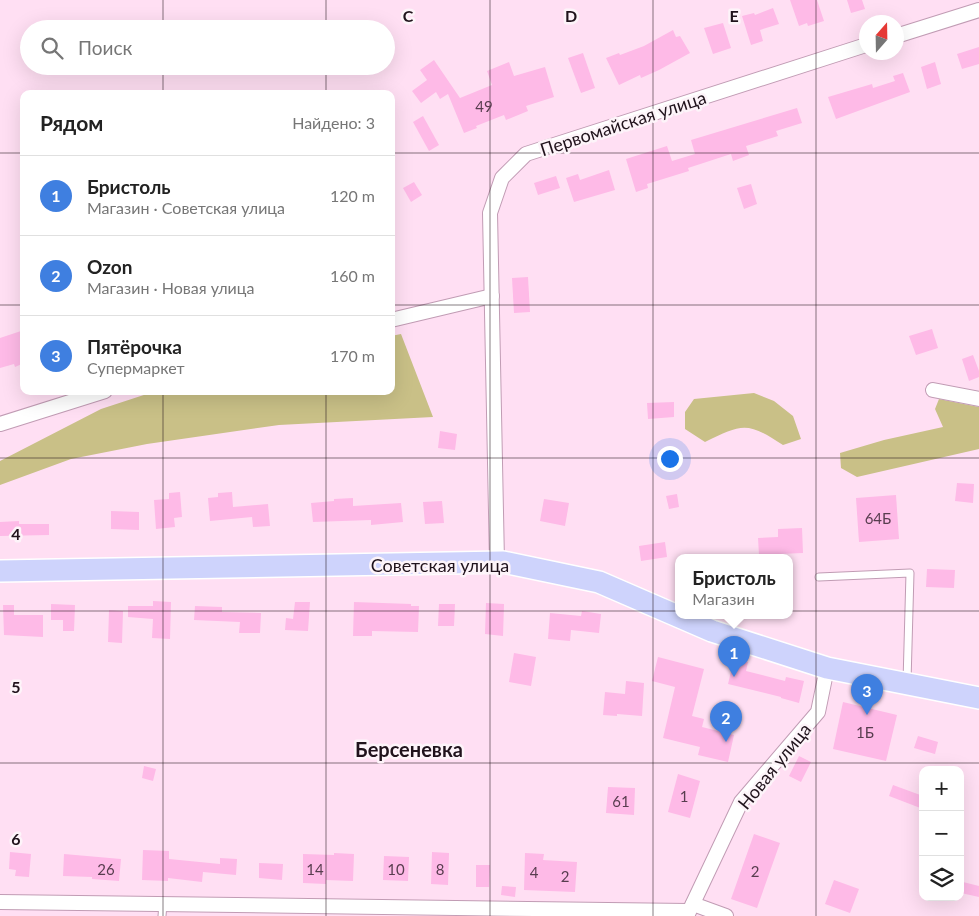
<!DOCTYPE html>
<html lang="ru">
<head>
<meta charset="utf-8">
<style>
	body { margin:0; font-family:Lato,sans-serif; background:#f6f6f6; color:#222 }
	.controls { position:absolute; right:15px; bottom:15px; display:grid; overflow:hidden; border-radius:10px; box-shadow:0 5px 20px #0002 }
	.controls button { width:45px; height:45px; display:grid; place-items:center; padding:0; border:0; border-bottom:1px solid #e0e0e0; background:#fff; color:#222; font:25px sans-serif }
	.compass { position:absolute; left:859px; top:15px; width:45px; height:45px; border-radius:50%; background:#fff; box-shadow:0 5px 20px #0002; rotate:20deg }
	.you { position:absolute; left:669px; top:458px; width:18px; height:18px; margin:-12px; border:4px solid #fff; border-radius:50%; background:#1a73e8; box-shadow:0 0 0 8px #1a73e833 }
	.badge { display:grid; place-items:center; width:32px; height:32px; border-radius:50%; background:#0b8043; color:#fff; font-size:16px; font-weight:700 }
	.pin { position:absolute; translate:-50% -41px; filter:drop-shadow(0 1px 2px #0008) }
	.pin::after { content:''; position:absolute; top:26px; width:18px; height:15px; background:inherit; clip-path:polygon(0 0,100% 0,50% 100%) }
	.popup { position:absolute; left:675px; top:554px; width:118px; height:65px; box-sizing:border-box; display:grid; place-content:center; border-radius:10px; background:#fff; filter:drop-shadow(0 1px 4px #0005); font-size:16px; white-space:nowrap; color:#767676 }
	.popup b { font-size:19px; color:#222 }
	.popup::after { content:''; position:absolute; left:50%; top:100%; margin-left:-10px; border:10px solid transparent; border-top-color:#fff }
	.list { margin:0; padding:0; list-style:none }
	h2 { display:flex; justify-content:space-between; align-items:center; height:65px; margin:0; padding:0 20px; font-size:21px }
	h2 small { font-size:16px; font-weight:400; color:#767676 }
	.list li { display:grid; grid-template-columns:32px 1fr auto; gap:15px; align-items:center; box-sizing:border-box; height:80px; padding:0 20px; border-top:1px solid #e0e0e0 }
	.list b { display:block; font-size:19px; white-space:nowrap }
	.list p { margin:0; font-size:16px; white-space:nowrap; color:#767676 }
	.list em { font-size:16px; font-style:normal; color:#767676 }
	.icon { flex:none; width:28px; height:28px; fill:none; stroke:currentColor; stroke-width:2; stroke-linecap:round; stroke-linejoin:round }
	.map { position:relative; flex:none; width:979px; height:916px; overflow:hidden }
	.search { position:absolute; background:#fff; box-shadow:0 5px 20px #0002; left:20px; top:20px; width:375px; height:55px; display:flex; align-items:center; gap:12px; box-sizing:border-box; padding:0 18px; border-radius:28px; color:#767676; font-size:19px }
	.panel { position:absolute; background:#fff; box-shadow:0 5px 20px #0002; left:20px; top:90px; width:375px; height:305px; border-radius:10px }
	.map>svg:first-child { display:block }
	.green { fill:#c9c087 }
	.building { fill:#febae7 }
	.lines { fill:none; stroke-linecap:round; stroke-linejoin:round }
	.lane-casing { stroke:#c19cb4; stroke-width:9 }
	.street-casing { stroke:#c19cb4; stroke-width:16 }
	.primary-casing { stroke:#fff; stroke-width:24 }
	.lane { stroke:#fff; stroke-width:7 }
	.street { stroke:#fff; stroke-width:14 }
	.primary { stroke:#ced3fc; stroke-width:21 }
	.grid { fill:none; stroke:#20131c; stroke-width:1; stroke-opacity:0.55 }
	.labels { text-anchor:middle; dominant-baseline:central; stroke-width:5; stroke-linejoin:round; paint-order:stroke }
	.number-label { font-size:15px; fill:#583d4f }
	.street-label { font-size:18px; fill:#20131c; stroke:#fdf4f9 }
	.quarter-label { font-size:20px; font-weight:bold; fill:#20131c; stroke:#fdf4f9 }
	.grid-label { font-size:16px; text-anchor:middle; font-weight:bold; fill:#20131c; stroke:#fdf4f9; stroke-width:5; stroke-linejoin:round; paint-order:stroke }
</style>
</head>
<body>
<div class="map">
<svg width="979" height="916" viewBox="0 0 979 916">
	<rect width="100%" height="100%" fill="#ffdff3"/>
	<!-- green -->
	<g class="green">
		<path d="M401 334 433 417 279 425 147 444 71 459 0 485V461L101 409 156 391H391V336Z"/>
		<path d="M754 393 774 401 793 416 801 439 783 445C747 421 742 424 705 442L685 429V412L694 399Z"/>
		<path d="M939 399 979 407V449L857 477 841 468 840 453 884 440 943 427 935 409Z"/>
	</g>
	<!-- building -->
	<g class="building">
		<path d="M790 0H817L824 21 808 26 807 23 799 26Z"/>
		<path d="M847 0H862L865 9 851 13Z"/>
		<path d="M773 8 779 24 760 30 763 41 751 45 742 16 754 13 755 15Z"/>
		<path d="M723 23 731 48 713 54 704 28Z"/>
		<path d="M673 30 676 37 680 36 690 53 659 70 641 78 640 75 619 85 606 58 619 53 620 55 644 46Z"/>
		<path d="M979 47V64L962 69 957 54Z"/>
		<path d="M583 53 595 88 581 93 568 58Z"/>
		<path d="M434 60 460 98 492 85 487 71 509 62 514 76 545 67 554 97 526 106 528 111 506 120 504 115 476 126 477 128 464 133 448 94 440 99 436 92 421 103 412 91 427 80 420 70Z"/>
		<path d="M935 62 941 84 927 89 921 67Z"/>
		<path d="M903 73 910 92 836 119 828 97 872 84 873 88 895 81 893 76Z"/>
		<path d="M797 108 802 123 776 131 778 136 746 146 749 155 733 161 731 154 688 168 689 171 647 184 648 188 636 192 626 159 667 146 672 161 695 154 691 140Z"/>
		<path d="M423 116 439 145 429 151 413 122Z"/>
		<path d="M609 170 615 190 574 202 566 178 578 174 580 180Z"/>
		<path d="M556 176 560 188 538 195 534 183Z"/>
		<path d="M414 182 422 195 411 202 403 188Z"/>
		<path d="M751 184 757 204 744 209 737 188Z"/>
		<path d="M528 277 530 312 514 313 512 278Z"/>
		<path d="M932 329 938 348 916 355 909 336Z"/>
		<path d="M24 330V363L15 367 14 364 0 368V338Z"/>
		<path d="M973 355 979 371V377L969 381 962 359Z"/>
		<path d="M674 402V417L648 419 647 403Z"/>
		<path d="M440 431 457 434 455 450 438 448Z"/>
		<path d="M957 483 974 484 973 503 955 501Z"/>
		<path d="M180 492 182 517 174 518 175 527 156 529 154 500 169 499V493Z"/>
		<path d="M232 492 233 507 268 504 270 526 253 527 252 517 210 521 208 498 218 497V493Z"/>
		<path d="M677 494 679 507 669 509 666 496Z"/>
		<path d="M896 495 899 539 859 542 856 498Z"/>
		<path d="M353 498V506L401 503 403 522 371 525V520L313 522 311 503 334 501V499Z"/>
		<path d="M544 499 569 503 565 526 540 521Z"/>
		<path d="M442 501 444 523 425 524 423 502Z"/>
		<path d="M111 511 139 512V530L111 529Z"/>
		<path d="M19 521V524H49V535L0 536V522Z"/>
		<path d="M802 528 803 553 759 555 758 538 778 537V529Z"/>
		<path d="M665 542 667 557 641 561 639 546Z"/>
		<path d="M927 569 955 570 954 588 926 587Z"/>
		<path d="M153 601 171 602 170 639 152 638 153 619 128 617V606H153Z"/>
		<path d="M295 602H310L308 631 285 630 286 618 293 619Z"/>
		<path d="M354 602 411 604V606H419L418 632 372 631V636H353Z"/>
		<path d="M486 603 504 604 503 636 485 634Z"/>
		<path d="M51 604 75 605 74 631H63V620H51Z"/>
		<path d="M439 604H455L454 626H438Z"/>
		<path d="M3 605H14V615H43V637L4 635Z"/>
		<path d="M195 606 222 607V612L261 613 260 633H239L240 622 194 620Z"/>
		<path d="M109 610 123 611 122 643 108 642Z"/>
		<path d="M582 611 601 614 599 633 571 630 570 641 548 639 550 613 581 616Z"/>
		<path d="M514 653 536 657 531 686 509 682Z"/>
		<path d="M658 657 704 669 692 716 704 719 702 727 734 735 728 762 698 755 700 747 663 738 675 687 652 681Z"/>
		<path d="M734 659 748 662 746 671 785 681 786 677 804 681 799 703 781 698V697L728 684Z"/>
		<path d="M626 681 644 683 642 716 617 714V716L603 715 605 692 625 694Z"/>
		<path d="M843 702 897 715 886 761 833 749Z"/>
		<path d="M918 736 938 742 935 754 914 748Z"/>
		<path d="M799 756 811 762 801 782 789 776Z"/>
		<path d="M144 766 156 769 153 781 142 778Z"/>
		<path d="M678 774 700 781 690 818 668 812Z"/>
		<path d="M893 785 923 796V809L889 796Z"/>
		<path d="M608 787 635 788 634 815 606 813Z"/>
		<path d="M754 834 780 843 757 908 731 899Z"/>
		<path d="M143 850 169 851V859L220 864V858L237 859 236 875 203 872 202 882 168 878V881L142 880Z"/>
		<path d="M10 852 31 854 29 877 15 876 16 870 9 869Z"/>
		<path d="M432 852 449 853 448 885 431 884Z"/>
		<path d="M334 853 354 854 353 881 326 880V884L303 883V854L334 855Z"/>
		<path d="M525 853 544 854 543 860 577 862 575 892 524 890Z"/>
		<path d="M64 854 121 859 119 881 92 879V877L63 876Z"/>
		<path d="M384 856 409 857 408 881 383 880Z"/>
		<path d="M259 863 283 864 282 880 259 878Z"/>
		<path d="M476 865H490L489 887H476Z"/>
		<path d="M834 880 859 889 850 913 825 904Z"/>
		<path d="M963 882 979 886V897L961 893Z"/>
		<path d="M502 886 516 887 515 897 501 895Z"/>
	</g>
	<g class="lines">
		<!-- lane casing -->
		<g class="lane-casing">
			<g id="lane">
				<path d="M819 577 910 573 907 682"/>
				<path d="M162 916 163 904"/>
			</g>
		</g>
		<!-- street casing -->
		<g class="street-casing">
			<g id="street">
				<path d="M896 36 979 10"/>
				<path d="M391 320 492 296"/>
				<path d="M933 390 979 399"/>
				<path d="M0 424 105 391"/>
				<path d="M497 562 490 213 502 178 526 154 866 45"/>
				<path d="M0 902 688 911"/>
				<path d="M693 904 726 916"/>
				<path d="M687 916 741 802 818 712 827 668"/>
			</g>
		</g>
		<!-- primary casing -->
		<g class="primary-casing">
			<path id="primary" d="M0 571 503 562 599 582 712 631 827 668 979 698"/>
		</g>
		<!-- lane -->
		<use href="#lane" class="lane"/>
		<!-- street -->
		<use href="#street" class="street"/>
		<!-- primary -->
		<use href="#primary" class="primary"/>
	</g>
	<!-- grid -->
	<path class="grid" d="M163 0V29M326 0V29M490 0V916M653 0V916M816 0V916M163 66V94M326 66V94M0 153H24M391 153H979M0 305H24M391 305H979M163 391V916M326 391V916M0 458H979M0 611H979M0 763H979"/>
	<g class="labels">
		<!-- number labels -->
		<g class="number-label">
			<text x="484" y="106">49</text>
			<text x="878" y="518">64Б</text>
			<text x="865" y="732">1Б</text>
			<text x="684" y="796">1</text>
			<text x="621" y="801">61</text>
			<text x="106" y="869">26</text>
			<text x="315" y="869">14</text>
			<text x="396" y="869">10</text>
			<text x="440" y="869">8</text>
			<text x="755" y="871">2</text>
			<text x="534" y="872">4</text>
			<text x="565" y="876">2</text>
		</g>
		<!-- street labels -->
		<g class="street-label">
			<text transform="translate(623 123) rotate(-18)">Первомайская улица</text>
			<text x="440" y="565">Советская улица</text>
			<text transform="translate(774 766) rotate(-51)">Новая улица</text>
		</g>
		<!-- quarter labels -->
		<g class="quarter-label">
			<text x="409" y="749">Берсеневка</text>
		</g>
	</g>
	<g class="grid-label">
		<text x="408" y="22">C</text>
		<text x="571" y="22">D</text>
		<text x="734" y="22">E</text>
		<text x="16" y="540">4</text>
		<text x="16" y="693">5</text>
		<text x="16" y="845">6</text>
	</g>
</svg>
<div class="controls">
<button>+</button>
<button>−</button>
<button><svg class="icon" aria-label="layers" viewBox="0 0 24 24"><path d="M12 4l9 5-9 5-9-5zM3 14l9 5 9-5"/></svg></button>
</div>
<svg class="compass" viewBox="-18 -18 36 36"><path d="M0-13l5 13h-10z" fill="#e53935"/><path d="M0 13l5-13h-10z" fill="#767676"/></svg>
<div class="you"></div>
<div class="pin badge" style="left:734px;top:677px;background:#3f7fe0">1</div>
<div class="popup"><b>Бристоль</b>Магазин</div>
<div class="pin badge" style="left:726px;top:742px;background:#3f7fe0">2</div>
<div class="pin badge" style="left:867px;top:715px;background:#3f7fe0">3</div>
<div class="search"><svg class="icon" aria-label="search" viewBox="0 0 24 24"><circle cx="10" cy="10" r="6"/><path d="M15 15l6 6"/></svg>Поиск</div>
<section class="panel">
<h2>Рядом<small>Найдено: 3</small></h2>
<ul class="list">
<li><span class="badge" style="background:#3f7fe0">1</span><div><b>Бристоль</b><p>Магазин · Советская улица</p></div><em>120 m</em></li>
<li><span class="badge" style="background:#3f7fe0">2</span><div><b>Ozon</b><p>Магазин · Новая улица</p></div><em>160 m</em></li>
<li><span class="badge" style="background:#3f7fe0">3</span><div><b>Пятёрочка</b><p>Супермаркет</p></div><em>170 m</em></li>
</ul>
</section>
</div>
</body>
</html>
